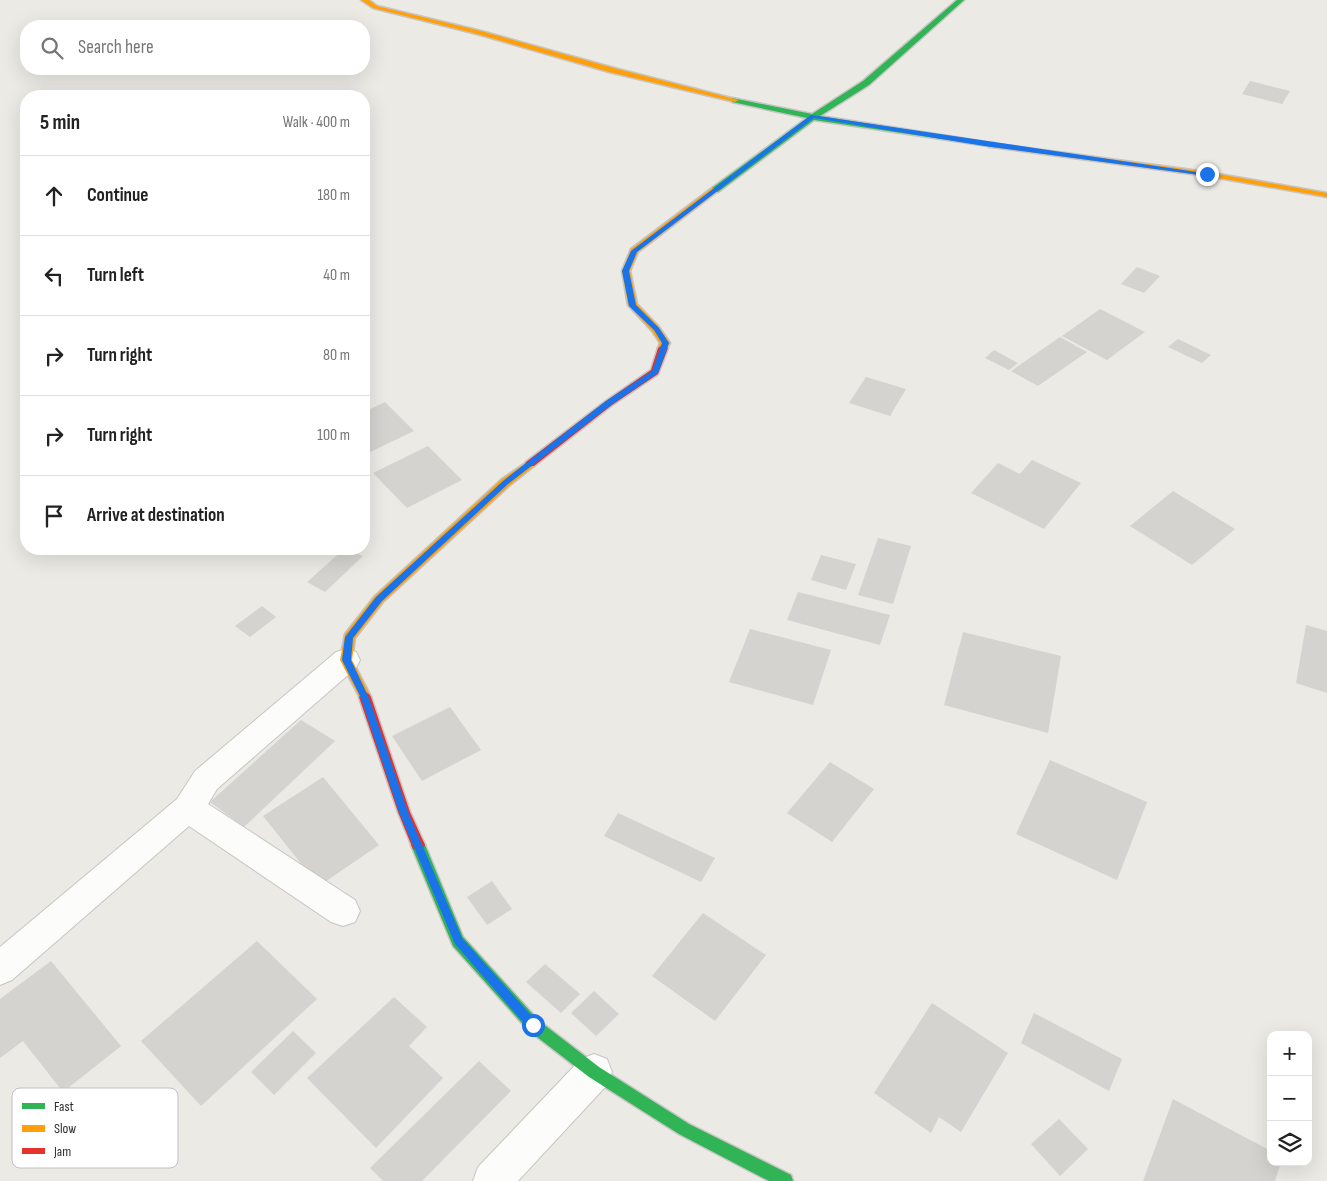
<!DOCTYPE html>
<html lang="en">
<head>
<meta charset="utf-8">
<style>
	body { margin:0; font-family:"Sofia Sans Condensed",sans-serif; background:#f2f2f2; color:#222 }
	.controls { position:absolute; right:15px; bottom:15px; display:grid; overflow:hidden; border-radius:10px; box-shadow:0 5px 20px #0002 }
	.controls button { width:45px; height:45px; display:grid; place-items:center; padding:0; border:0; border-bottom:1px solid #e0e0e0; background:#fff; color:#222; font:25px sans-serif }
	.stop { position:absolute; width:15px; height:15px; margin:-11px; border:4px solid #1a73e8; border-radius:50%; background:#fff }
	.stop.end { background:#1a73e8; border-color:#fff; box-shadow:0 1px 5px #0008 }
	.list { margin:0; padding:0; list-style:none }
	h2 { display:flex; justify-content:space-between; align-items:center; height:65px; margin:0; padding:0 20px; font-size:21px }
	h2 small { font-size:16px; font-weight:400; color:#767676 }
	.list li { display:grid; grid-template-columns:32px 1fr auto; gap:15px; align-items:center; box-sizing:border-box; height:80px; padding:0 20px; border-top:1px solid #e0e0e0 }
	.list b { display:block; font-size:19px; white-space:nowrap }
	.list em { font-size:16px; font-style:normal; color:#767676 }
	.icon { flex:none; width:28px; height:28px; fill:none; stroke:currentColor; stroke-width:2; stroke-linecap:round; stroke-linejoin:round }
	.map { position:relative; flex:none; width:1327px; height:1181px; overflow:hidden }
	.search { position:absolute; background:#fff; box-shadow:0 5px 20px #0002; left:20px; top:20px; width:350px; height:55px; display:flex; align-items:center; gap:12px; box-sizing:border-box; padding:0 18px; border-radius:20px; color:#767676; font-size:19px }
	.panel { position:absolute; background:#fff; box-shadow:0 5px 20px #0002; left:20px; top:90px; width:350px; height:465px; border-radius:20px }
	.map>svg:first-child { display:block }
	.building { fill:#d4d3cf }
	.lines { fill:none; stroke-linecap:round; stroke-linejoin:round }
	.street-casing { stroke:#c6c5c4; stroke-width:2 }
	.fast-casing { stroke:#c6c5c4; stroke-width:3 }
	.slow-casing { stroke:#c6c5c4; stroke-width:3 }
	.jam-casing { stroke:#c6c5c4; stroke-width:3 }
	.street { fill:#fcfcfb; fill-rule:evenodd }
	.fast { fill:#30b455; fill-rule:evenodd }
	.slow { fill:#ff9f0a; fill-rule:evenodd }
	.jam { fill:#e5322d; fill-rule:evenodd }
	.route { fill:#1a73e8 }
	.key { fill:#fff; stroke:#c0c0c0; stroke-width:1 }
	.key-label { font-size:14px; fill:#2e2e2e }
</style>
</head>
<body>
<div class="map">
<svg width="1327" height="1181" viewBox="0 0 1327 1181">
	<rect width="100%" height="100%" fill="#ebeae5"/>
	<!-- building -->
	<g class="building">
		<path d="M1250 81 1290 91 1282 104 1242 94Z"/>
		<path d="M1137 267 1160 276 1144 293 1121 284Z"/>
		<path d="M1100 309 1145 332 1107 360 1062 336Z"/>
		<path d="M1060 337 1087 352 1038 386 1011 371Z"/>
		<path d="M1178 339 1211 355 1202 363 1168 347Z"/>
		<path d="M994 350 1018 363 1009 370 985 358Z"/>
		<path d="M866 377 906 389 890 416 849 403Z"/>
		<path d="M385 402 414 431 364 455V412Z"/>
		<path d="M428 446 462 480 407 508 373 473Z"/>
		<path d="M1032 460 1081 483 1044 529 971 493 998 463 1020 474Z"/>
		<path d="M1173 491 1235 529 1192 565 1130 526Z"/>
		<path d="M878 538 911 546 893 604 858 595Z"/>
		<path d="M344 549 363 556 325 592 307 582Z"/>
		<path d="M821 555 856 564 846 590 811 580Z"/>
		<path d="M798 592 890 615 880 645 787 620Z"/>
		<path d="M262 606 276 617 250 637 235 626Z"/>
		<path d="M1306 625 1327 631V693L1296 683Z"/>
		<path d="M750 629 831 650 813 705 729 682Z"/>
		<path d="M963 632 1061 656 1048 733 944 705Z"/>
		<path d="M450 707 481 750 422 781 392 736Z"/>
		<path d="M301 720 335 741 244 827 210 802Z"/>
		<path d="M1050 760 1147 802 1117 880 1016 834Z"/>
		<path d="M830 762 874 789 832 842 787 813Z"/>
		<path d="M323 777 379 845 319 886 263 816Z"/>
		<path d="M618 813 715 858 701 882 604 836Z"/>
		<path d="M492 881 512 909 487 925 467 897Z"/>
		<path d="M703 913 766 955 715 1021 652 976Z"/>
		<path d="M257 941 317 999 201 1106 141 1041Z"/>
		<path d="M51 961 121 1046 63 1092 23 1041 0 1058V999Z"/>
		<path d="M545 964 580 994 561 1013 526 982Z"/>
		<path d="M594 991 619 1014 596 1036 571 1013Z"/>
		<path d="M394 997 427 1027 409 1046 443 1078 376 1148 307 1078Z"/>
		<path d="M932 1003 1008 1053 961 1132 939 1117 931 1133 874 1093Z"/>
		<path d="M1034 1013 1122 1059 1109 1091 1021 1043Z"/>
		<path d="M293 1031 316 1053 274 1095 251 1072Z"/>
		<path d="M479 1061 511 1091 422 1181H383L370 1168Z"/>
		<path d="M1173 1099 1271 1151V1162H1281L1275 1181H1143Z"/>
		<path d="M1059 1119 1088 1149 1060 1176 1031 1144Z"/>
	</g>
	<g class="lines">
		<!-- street casing -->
		<g class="street-casing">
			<g id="street">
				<path d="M346 649 356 652 360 660 356 668 217 789 208 804 355 900 360 911 355 922 343 926 331 922 189 826 12 980 0 985V947L177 799 195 771 336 652Z"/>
				<path d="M594 1054 607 1059 612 1072 607 1085 518 1181H473L478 1167 581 1059Z"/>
			</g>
		</g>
		<!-- fast casing -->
		<g class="fast-casing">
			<g id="fast">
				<path d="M957 0H964L869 85 820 116 992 143H995V147L814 120 718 192H712V188L807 118 732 102V98L812 114 863 81Z"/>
				<path d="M418 839 423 841 425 845 463 937 538 1020 599 1067 689 1124 791 1175 793 1181H769L679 1134 589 1077 528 1030 453 946 411 845 413 841Z"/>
			</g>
		</g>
		<!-- slow casing -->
		<g class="slow-casing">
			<g id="slow">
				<path d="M361 0H369L377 6 481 31 614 68 739 100 735 102 609 72 477 34 373 8Z"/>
				<path d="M989 143 1207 172 1327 193V197L1207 176 992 147H989Z"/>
				<path d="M712 188 719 190 638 252 630 271 637 304 659 327 670 343 666 350H660L658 348 660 343 652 331 628 305 622 271 631 249Z"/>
				<path d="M530 460 535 464 534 466 510 485 383 602 355 638 352 660 371 697 369 700H361L340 660 345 634 375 596 502 479Z"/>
			</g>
		</g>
		<!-- jam casing -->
		<g class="jam-casing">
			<g id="jam">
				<path d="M663 345 668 348 658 374 612 405 534 466H526L525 464 526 462 606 401 651 370 658 348Z"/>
				<path d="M365 692 369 694 371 697 410 812 425 845 423 849 418 851 413 849 398 812 359 697 361 694Z"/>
			</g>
		</g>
		<!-- street -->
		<use href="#street" class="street"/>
		<!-- fast -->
		<use href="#fast" class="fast"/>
		<!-- slow -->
		<use href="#slow" class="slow"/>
		<!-- jam -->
		<use href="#jam" class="jam"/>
	</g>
	<!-- route -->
	<path class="route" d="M811 115 1210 174 1207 176 984 146 814 118 637 252 629 271 636 305 659 328 669 343 658 373 611 405 508 484 382 601 353 638 351 660 369 698 408 812 462 938 537 1022 538 1025 537 1029 533 1030 529 1029 455 944 399 812 361 698 342 660 345 637 376 597 503 481 606 401 652 371 662 343 654 330 629 306 622 271 631 251Z"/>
	<!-- legend -->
	<rect x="12" y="1088" width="166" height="80" rx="8" class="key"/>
	<rect x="22" y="1103" width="23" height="6" fill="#30b455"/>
	<rect x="22" y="1125" width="23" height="7" fill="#ff9f0a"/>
	<rect x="22" y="1148" width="23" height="6" fill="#e5322d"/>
	<g class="key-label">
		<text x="54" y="1111">Fast</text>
		<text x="54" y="1133">Slow</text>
		<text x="54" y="1156">Jam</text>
	</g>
</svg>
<div class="controls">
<button>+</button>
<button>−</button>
<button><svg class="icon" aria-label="layers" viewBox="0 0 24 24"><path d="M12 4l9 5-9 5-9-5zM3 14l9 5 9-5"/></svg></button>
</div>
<div class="stop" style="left:533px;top:1025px"></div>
<div class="stop end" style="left:1207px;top:174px"></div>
<div class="search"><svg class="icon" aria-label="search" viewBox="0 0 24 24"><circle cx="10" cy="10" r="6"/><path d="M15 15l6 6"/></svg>Search here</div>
<section class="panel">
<h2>5 min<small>Walk · 400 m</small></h2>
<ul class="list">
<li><svg class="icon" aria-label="ahead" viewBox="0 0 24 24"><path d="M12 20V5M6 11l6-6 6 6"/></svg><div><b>Continue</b></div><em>180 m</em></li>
<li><svg class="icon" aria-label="left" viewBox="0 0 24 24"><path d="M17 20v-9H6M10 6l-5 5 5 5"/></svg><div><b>Turn left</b></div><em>40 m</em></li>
<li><svg class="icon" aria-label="right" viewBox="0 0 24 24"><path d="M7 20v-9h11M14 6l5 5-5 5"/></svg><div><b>Turn right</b></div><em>80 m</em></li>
<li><svg class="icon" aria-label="right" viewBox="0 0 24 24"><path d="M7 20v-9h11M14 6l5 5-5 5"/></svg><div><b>Turn right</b></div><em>100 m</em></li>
<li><svg class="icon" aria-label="arrive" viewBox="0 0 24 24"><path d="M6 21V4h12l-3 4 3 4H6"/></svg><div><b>Arrive at destination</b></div></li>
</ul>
</section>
</div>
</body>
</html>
